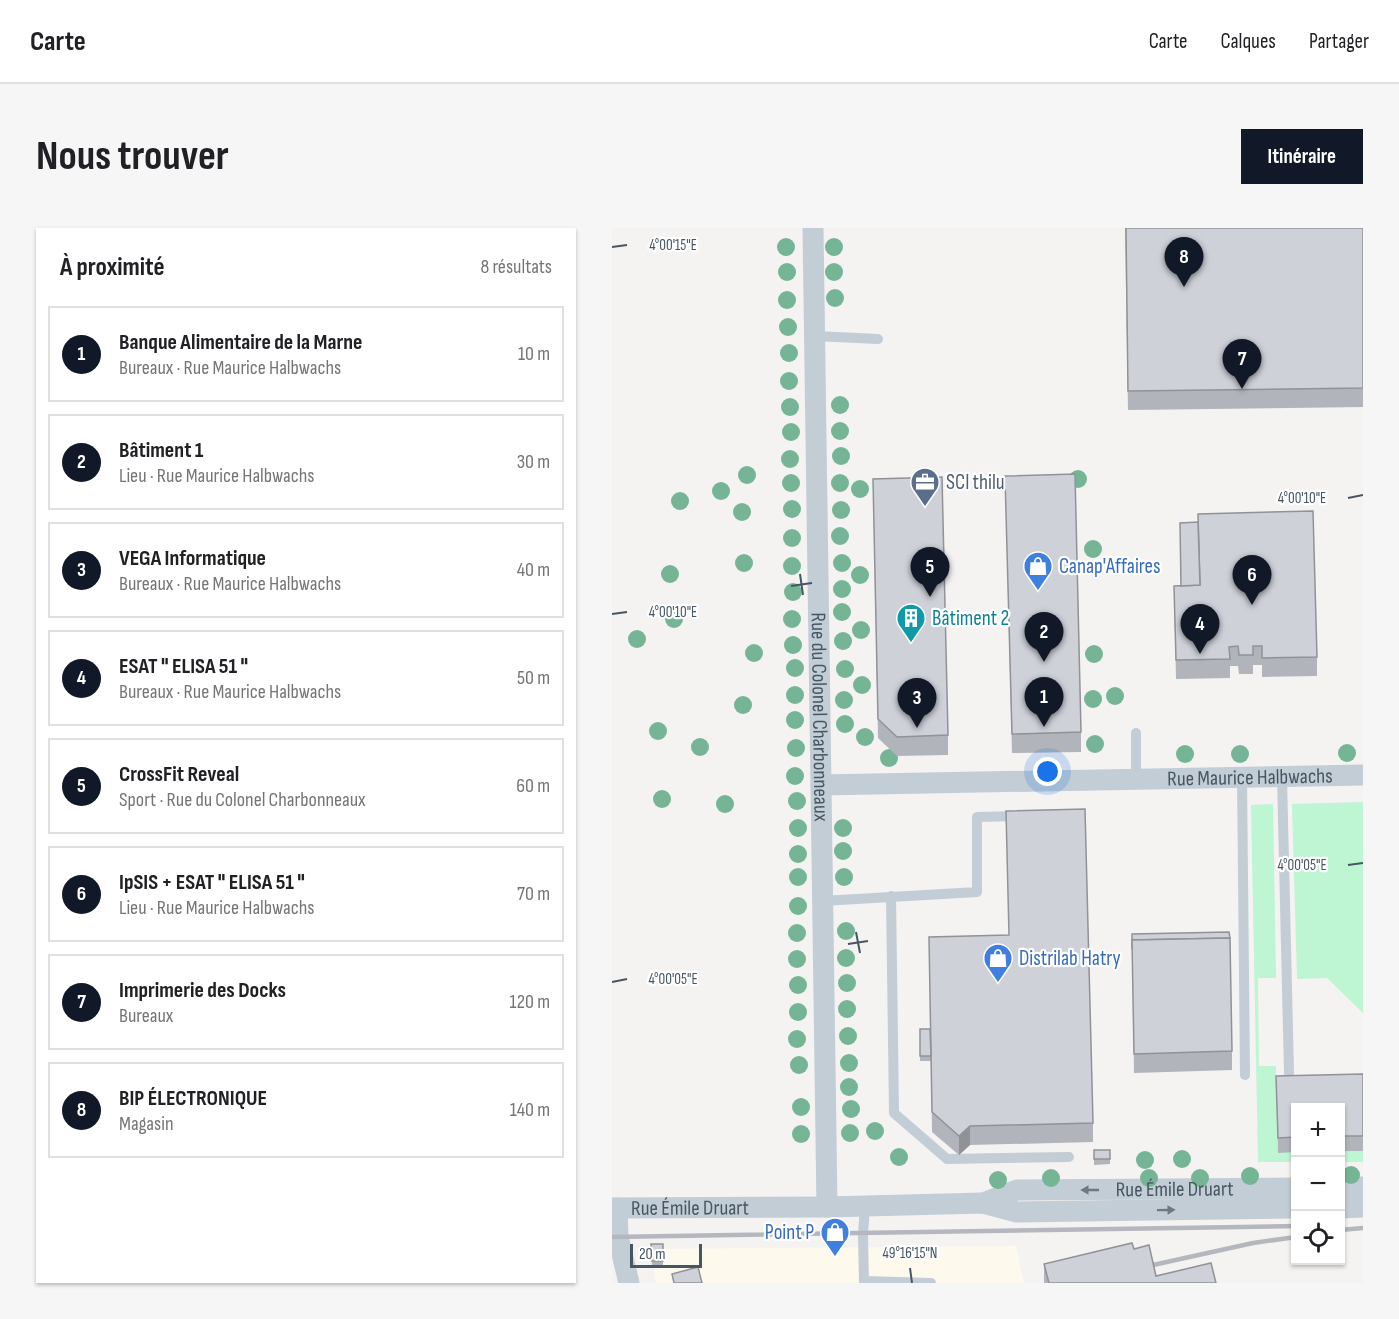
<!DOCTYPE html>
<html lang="fr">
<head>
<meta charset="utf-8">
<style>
	body { margin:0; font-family:"Sofia Sans Condensed",sans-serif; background:#f6f6f6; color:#202124 }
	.controls { position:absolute; right:18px; bottom:18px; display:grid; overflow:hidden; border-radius:0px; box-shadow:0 2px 4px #0004 }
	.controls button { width:54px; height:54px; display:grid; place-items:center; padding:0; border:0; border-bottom:2px solid #e0e0e0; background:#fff; color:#202124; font:30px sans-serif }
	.scale { position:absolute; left:18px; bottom:15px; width:72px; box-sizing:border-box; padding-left:6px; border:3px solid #475663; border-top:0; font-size:16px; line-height:21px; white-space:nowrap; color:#475663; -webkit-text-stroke:4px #fff; paint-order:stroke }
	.you { position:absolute; left:436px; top:544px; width:21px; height:21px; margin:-15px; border:4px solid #fff; border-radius:50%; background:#1a73e8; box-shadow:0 0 0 9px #1a73e833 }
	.badge { display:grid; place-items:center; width:39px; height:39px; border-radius:50%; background:#111827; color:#fff; font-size:20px; font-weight:700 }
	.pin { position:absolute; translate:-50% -50px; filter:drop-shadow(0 2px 3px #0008) }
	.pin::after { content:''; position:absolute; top:32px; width:21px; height:18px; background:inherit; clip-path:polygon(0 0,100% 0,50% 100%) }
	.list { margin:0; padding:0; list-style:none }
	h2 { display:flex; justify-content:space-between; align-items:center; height:78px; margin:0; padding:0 24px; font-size:26px }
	h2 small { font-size:20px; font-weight:400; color:#757577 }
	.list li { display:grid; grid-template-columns:39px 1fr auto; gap:18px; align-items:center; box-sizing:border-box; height:96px; margin:0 12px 12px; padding:0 12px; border:2px solid #e0e0e0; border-radius:0px }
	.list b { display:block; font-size:22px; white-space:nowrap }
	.list p { margin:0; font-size:20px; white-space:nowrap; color:#757577 }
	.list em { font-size:20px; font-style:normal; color:#757577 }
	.icon { flex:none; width:33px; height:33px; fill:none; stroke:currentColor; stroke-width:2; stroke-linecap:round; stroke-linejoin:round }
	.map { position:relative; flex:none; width:751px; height:1055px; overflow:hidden; border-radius:0px }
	header { display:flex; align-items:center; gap:36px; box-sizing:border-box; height:84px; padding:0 30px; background:#fff; border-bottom:2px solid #e0e0e0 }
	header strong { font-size:28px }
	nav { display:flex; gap:33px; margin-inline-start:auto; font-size:21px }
	.intro { display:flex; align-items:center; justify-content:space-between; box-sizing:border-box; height:144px; padding:0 36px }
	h1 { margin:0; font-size:42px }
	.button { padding:15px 27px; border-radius:0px; background:#111827; color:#fff; font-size:21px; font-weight:700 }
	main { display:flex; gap:36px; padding:0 36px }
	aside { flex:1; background:#fff; border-radius:0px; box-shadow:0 2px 4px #0004 }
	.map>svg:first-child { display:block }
	.commercial { fill:#fef9ed }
	.green { fill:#bef5d3 }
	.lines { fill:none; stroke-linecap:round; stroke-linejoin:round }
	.lane { stroke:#c2cdd5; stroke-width:10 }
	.street { stroke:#c2cdd5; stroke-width:21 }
	.rail { stroke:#b4b7bd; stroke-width:4.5 }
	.tree { fill:#75b595 }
	.wall { fill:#b1b4ba }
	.shaded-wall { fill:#909297 }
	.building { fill:#ced1d8; stroke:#909297; stroke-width:1.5 }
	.oneway { fill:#6c7a85 }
	.ticks { fill:none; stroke:#475663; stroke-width:2 }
	.labels { text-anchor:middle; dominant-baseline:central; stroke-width:4.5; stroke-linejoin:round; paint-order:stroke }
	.service-label { font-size:21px; fill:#4e5e75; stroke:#fff; text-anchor:start }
	.shop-label { font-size:21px; fill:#366cbe; stroke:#fff; text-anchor:start }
	.culture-label { font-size:21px; fill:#0d838f; stroke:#fff; text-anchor:start }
	.street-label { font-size:21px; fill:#475663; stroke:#fff }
	.ticks-label { font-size:15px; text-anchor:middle; fill:#475663; stroke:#fff; stroke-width:4.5; stroke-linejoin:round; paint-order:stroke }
</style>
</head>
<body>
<header>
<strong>Carte</strong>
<nav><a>Carte</a><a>Calques</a><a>Partager</a></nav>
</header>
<div class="intro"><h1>Nous trouver</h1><a class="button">Itinéraire</a></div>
<main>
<aside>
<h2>À proximité<small>8 résultats</small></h2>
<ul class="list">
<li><span class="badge">1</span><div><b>Banque Alimentaire de la Marne</b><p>Bureaux · Rue Maurice Halbwachs</p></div><em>10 m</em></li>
<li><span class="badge">2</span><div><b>Bâtiment 1</b><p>Lieu · Rue Maurice Halbwachs</p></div><em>30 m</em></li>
<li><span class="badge">3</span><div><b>VEGA Informatique</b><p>Bureaux · Rue Maurice Halbwachs</p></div><em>40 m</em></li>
<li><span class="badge">4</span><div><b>ESAT &quot; ELISA 51 &quot;</b><p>Bureaux · Rue Maurice Halbwachs</p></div><em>50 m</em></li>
<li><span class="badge">5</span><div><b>CrossFit Reveal</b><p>Sport · Rue du Colonel Charbonneaux</p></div><em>60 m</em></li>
<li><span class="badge">6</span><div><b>IpSIS + ESAT &quot; ELISA 51 &quot;</b><p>Lieu · Rue Maurice Halbwachs</p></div><em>70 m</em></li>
<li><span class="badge">7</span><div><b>Imprimerie des Docks</b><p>Bureaux</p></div><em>120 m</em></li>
<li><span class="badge">8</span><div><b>BIP ÉLECTRONIQUE</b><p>Magasin</p></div><em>140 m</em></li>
</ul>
</aside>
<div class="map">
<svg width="751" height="1055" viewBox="0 0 751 1055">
	<rect width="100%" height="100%" fill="#f5f2f2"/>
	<!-- commercial -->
	<path class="commercial" d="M404 1018 412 1055H44L39 1021Z"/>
	<!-- green -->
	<g class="green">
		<path d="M751 574V785L715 750 685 751 680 576Z"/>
		<path d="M661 576 664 750H646L647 838H664L666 924H683V934H646L639 577Z"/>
		<path d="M728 923H751V934H729Z"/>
	</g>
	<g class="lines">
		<!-- lane -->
		<g class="lane">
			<path d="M203 108 266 111"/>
			<path d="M630 549 633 847"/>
			<path d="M670 549 677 845"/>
			<path d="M524 551V505"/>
			<path d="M279 668 282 885 335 931 457 929"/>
			<path d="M210 673 365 664V589L407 588"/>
			<path d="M252 1053 319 1055"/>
			<path d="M252 1055 251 1006 253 978"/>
		</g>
		<!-- street -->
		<g class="street">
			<path id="s1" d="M201 0 215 979"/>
			<path id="s2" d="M209 557 751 547"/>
			<path d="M728 960 751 959"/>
			<path id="s3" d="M371 975 405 962 684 960"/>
			<path id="s4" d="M0 980 215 979 371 975 405 984 684 980"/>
			<path d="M5 980 6 1009 17 1055"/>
			<path d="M728 980 751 979"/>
		</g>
		<!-- rail -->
		<g class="rail">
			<path d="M728 1002 751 1000"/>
			<path d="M0 1009 684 998"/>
			<path d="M541 1037 641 1015 684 1009"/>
		</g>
	</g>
	<!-- trees -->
	<g class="tree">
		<circle cx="174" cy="19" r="9"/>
		<circle cx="222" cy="19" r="9"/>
		<circle cx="175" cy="44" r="9"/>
		<circle cx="222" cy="44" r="9"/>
		<circle cx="223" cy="70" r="9"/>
		<circle cx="175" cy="72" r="9"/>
		<circle cx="176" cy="99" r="9"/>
		<circle cx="177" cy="125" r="9"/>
		<circle cx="177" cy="153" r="9"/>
		<circle cx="228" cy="177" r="9"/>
		<circle cx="178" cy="179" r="9"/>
		<circle cx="228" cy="203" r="9"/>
		<circle cx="179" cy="204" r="9"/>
		<circle cx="229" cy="228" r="9"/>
		<circle cx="178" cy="231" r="9"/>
		<circle cx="135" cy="247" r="9"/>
		<circle cx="466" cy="251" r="9"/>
		<circle cx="179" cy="255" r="9"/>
		<circle cx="228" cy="255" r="9"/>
		<circle cx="248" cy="261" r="9"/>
		<circle cx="109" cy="263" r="9"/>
		<circle cx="68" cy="273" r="9"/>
		<circle cx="180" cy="281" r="9"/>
		<circle cx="229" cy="282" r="9"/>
		<circle cx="130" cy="284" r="9"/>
		<circle cx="228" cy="308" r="9"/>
		<circle cx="180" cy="310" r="9"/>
		<circle cx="481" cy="321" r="9"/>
		<circle cx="132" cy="335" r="9"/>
		<circle cx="230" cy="335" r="9"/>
		<circle cx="180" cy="338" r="9"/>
		<circle cx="58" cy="346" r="9"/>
		<circle cx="248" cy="347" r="9"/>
		<circle cx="230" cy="361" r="9"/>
		<circle cx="181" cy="364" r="9"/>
		<circle cx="230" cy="384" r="9"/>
		<circle cx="62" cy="391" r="9"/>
		<circle cx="180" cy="391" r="9"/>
		<circle cx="249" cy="402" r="9"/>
		<circle cx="25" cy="411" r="9"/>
		<circle cx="231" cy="413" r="9"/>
		<circle cx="181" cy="417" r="9"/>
		<circle cx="142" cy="425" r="9"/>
		<circle cx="482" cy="426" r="9"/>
		<circle cx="183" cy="440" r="9"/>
		<circle cx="233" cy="441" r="9"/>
		<circle cx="250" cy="457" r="9"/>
		<circle cx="183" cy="467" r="9"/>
		<circle cx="503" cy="468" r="9"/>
		<circle cx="481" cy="471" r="9"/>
		<circle cx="232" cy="472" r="9"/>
		<circle cx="131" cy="477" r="9"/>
		<circle cx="183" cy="492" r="9"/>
		<circle cx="233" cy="496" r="9"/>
		<circle cx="46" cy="503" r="9"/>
		<circle cx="253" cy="509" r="9"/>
		<circle cx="483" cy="516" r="9"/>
		<circle cx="88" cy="519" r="9"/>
		<circle cx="184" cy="520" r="9"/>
		<circle cx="735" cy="525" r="9"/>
		<circle cx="573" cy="526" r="9"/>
		<circle cx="628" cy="526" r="9"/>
		<circle cx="277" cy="530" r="9"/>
		<circle cx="183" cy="548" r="9"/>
		<circle cx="50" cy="571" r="9"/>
		<circle cx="185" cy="573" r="9"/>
		<circle cx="113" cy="576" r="9"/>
		<circle cx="186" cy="600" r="9"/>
		<circle cx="231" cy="600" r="9"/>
		<circle cx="231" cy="623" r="9"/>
		<circle cx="186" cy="626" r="9"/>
		<circle cx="186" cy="649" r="9"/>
		<circle cx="232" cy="649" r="9"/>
		<circle cx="186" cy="678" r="9"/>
		<circle cx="234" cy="703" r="9"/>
		<circle cx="185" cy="705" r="9"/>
		<circle cx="234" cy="730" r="9"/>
		<circle cx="185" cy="731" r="9"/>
		<circle cx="235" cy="755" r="9"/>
		<circle cx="186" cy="757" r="9"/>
		<circle cx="235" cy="781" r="9"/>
		<circle cx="186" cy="784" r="9"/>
		<circle cx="236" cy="808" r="9"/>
		<circle cx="185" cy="811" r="9"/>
		<circle cx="237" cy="835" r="9"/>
		<circle cx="187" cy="837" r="9"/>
		<circle cx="237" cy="859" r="9"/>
		<circle cx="189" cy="879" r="9"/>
		<circle cx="239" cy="881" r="9"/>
		<circle cx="263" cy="903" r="9"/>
		<circle cx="238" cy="905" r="9"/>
		<circle cx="189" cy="906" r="9"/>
		<circle cx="287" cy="929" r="9"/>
		<circle cx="570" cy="931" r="9"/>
		<circle cx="533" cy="932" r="9"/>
		<circle cx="739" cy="947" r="9"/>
		<circle cx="638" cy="948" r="9"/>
		<circle cx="439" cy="950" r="9"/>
		<circle cx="537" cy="950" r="9"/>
		<circle cx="588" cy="950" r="9"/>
		<circle cx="386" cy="952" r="9"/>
	</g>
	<!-- wall -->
	<g class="wall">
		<path d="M513 0H751V179L516 182Z"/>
		<path d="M393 248 469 504V524L400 525Z"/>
		<path d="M261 251 336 507V527L285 528 266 510Z"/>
		<path d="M562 358H568L705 429V448L650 449V437H641V446H627L626 438H618V450L564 451Z"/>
		<path d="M520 706 620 823V842L522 845Z"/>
		<path d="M397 707 481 895V914L358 917 347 927 320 904 319 833H308V801H318Z"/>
		<path d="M751 846V923H729V879H684V924L666 925 664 848Z"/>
		<path d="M482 922H498V936L482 937Z"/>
		<path d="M39 1016 51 1033V1038L40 1039Z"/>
		<path d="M522 1021 544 1048 604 1055H432V1036Z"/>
	</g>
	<!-- shaded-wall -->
	<path class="shaded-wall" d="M358 898V917L347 927V908Z"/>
	<!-- building -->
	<g class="building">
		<path d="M514 0H751V160L516 163Z"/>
		<path d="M463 246 469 504 400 506 393 248Z"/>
		<path d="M330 249 336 507 285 509 266 491 261 251Z"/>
		<path d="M701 283 705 429 650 430V418H641V427H627L626 418 617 419 618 431 564 432 562 358 588 357 586 286Z"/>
		<path d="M586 294 588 357 569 358 568 295Z"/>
		<path d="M473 581 481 895 358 898 347 908 320 884 317 709 397 707 394 583Z"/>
		<path d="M617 704 618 710 520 712V721V706Z"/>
		<path d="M618 710 620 823 522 826 520 712Z"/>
		<path d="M308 801H318L319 828H308Z"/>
		<path d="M751 846V908H729V879H684V909L666 910 664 848Z"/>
		<rect x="482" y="922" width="16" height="9"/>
		<path d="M520 1015 522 1021 537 1017 544 1048 599 1035 604 1055H437L432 1036Z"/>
		<path d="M39 1016H51V1033H40Z"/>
		<path d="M86 1039 90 1055H62L60 1046Z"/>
	</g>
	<!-- one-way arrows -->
	<defs><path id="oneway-solid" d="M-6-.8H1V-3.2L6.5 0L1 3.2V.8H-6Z" transform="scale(1.5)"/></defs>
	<g class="oneway">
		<use href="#oneway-solid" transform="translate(478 962) rotate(180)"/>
		<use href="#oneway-solid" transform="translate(554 982) rotate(-1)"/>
	</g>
	<!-- ticks -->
	<path class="ticks" d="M0 19 15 17M736 270 751 267M188 346 191 367M179 358 200 355M0 386 15 384M736 637 751 635M244 704 248 725M236 716 256 713M0 754 15 751M298 1040 300 1055"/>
	<!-- icons -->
	<defs>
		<g id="office-pin" transform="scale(1.5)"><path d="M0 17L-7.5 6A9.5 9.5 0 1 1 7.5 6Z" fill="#5c6f8a" stroke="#fff"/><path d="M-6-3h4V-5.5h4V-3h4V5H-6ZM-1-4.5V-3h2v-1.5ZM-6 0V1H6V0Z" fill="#fff"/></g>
		<g id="shop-pin" transform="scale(1.5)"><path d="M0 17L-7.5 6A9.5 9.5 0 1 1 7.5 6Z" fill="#3f7fe0" stroke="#fff"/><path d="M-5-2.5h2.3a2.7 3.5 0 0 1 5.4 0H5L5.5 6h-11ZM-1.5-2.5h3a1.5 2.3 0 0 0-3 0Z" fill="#fff"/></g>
		<g id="building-pin" transform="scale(1.5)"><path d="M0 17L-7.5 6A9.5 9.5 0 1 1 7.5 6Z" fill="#0f9aa8" stroke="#fff"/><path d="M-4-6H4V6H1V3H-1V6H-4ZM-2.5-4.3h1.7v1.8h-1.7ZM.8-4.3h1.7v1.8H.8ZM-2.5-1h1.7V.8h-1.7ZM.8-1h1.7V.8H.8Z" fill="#fff"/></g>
	</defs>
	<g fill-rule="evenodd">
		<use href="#office-pin" x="313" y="254"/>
		<use href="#shop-pin" x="426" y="338"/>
		<use href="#building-pin" x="299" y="390"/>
		<use href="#shop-pin" x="386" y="730"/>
		<use href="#shop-pin" x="223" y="1004"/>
	</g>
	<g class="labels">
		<!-- service labels -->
		<g class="service-label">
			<text x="334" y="254">SCI thilu</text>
		</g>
		<!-- shop labels -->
		<g class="shop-label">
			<text x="447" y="338">Canap'Affaires</text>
			<text x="407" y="730">Distrilab Hatry</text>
			<text x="202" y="1004" text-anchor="end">Point P</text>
		</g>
		<!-- culture labels -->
		<g class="culture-label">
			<text x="320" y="390">Bâtiment 2</text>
		</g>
		<!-- street labels -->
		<g class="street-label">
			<text stroke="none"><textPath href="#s1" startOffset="489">Rue du Colonel Charbonneaux</textPath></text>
			<text stroke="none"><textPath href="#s2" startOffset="429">Rue Maurice Halbwachs</textPath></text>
			<text stroke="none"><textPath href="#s3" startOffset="194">Rue Émile Druart</textPath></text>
			<text stroke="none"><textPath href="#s4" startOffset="78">Rue Émile Druart</textPath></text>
		</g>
	</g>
	<g class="ticks-label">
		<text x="61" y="22">4°00'15"E</text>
		<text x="690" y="275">4°00'10"E</text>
		<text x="61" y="389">4°00'10"E</text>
		<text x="690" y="642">4°00'05"E</text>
		<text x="61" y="756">4°00'05"E</text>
		<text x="298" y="1030">49°16'15"N</text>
	</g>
</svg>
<div class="controls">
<button>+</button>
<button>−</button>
<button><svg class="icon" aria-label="locate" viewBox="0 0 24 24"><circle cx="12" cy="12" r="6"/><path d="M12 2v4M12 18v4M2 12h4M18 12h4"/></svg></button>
</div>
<div class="scale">20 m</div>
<div class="you"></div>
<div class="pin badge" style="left:432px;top:499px">1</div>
<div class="pin badge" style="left:432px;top:434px">2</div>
<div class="pin badge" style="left:305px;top:500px">3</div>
<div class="pin badge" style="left:588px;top:426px">4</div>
<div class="pin badge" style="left:318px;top:369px">5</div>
<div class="pin badge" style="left:640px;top:377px">6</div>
<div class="pin badge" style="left:630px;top:161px">7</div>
<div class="pin badge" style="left:572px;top:59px">8</div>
</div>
</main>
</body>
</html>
